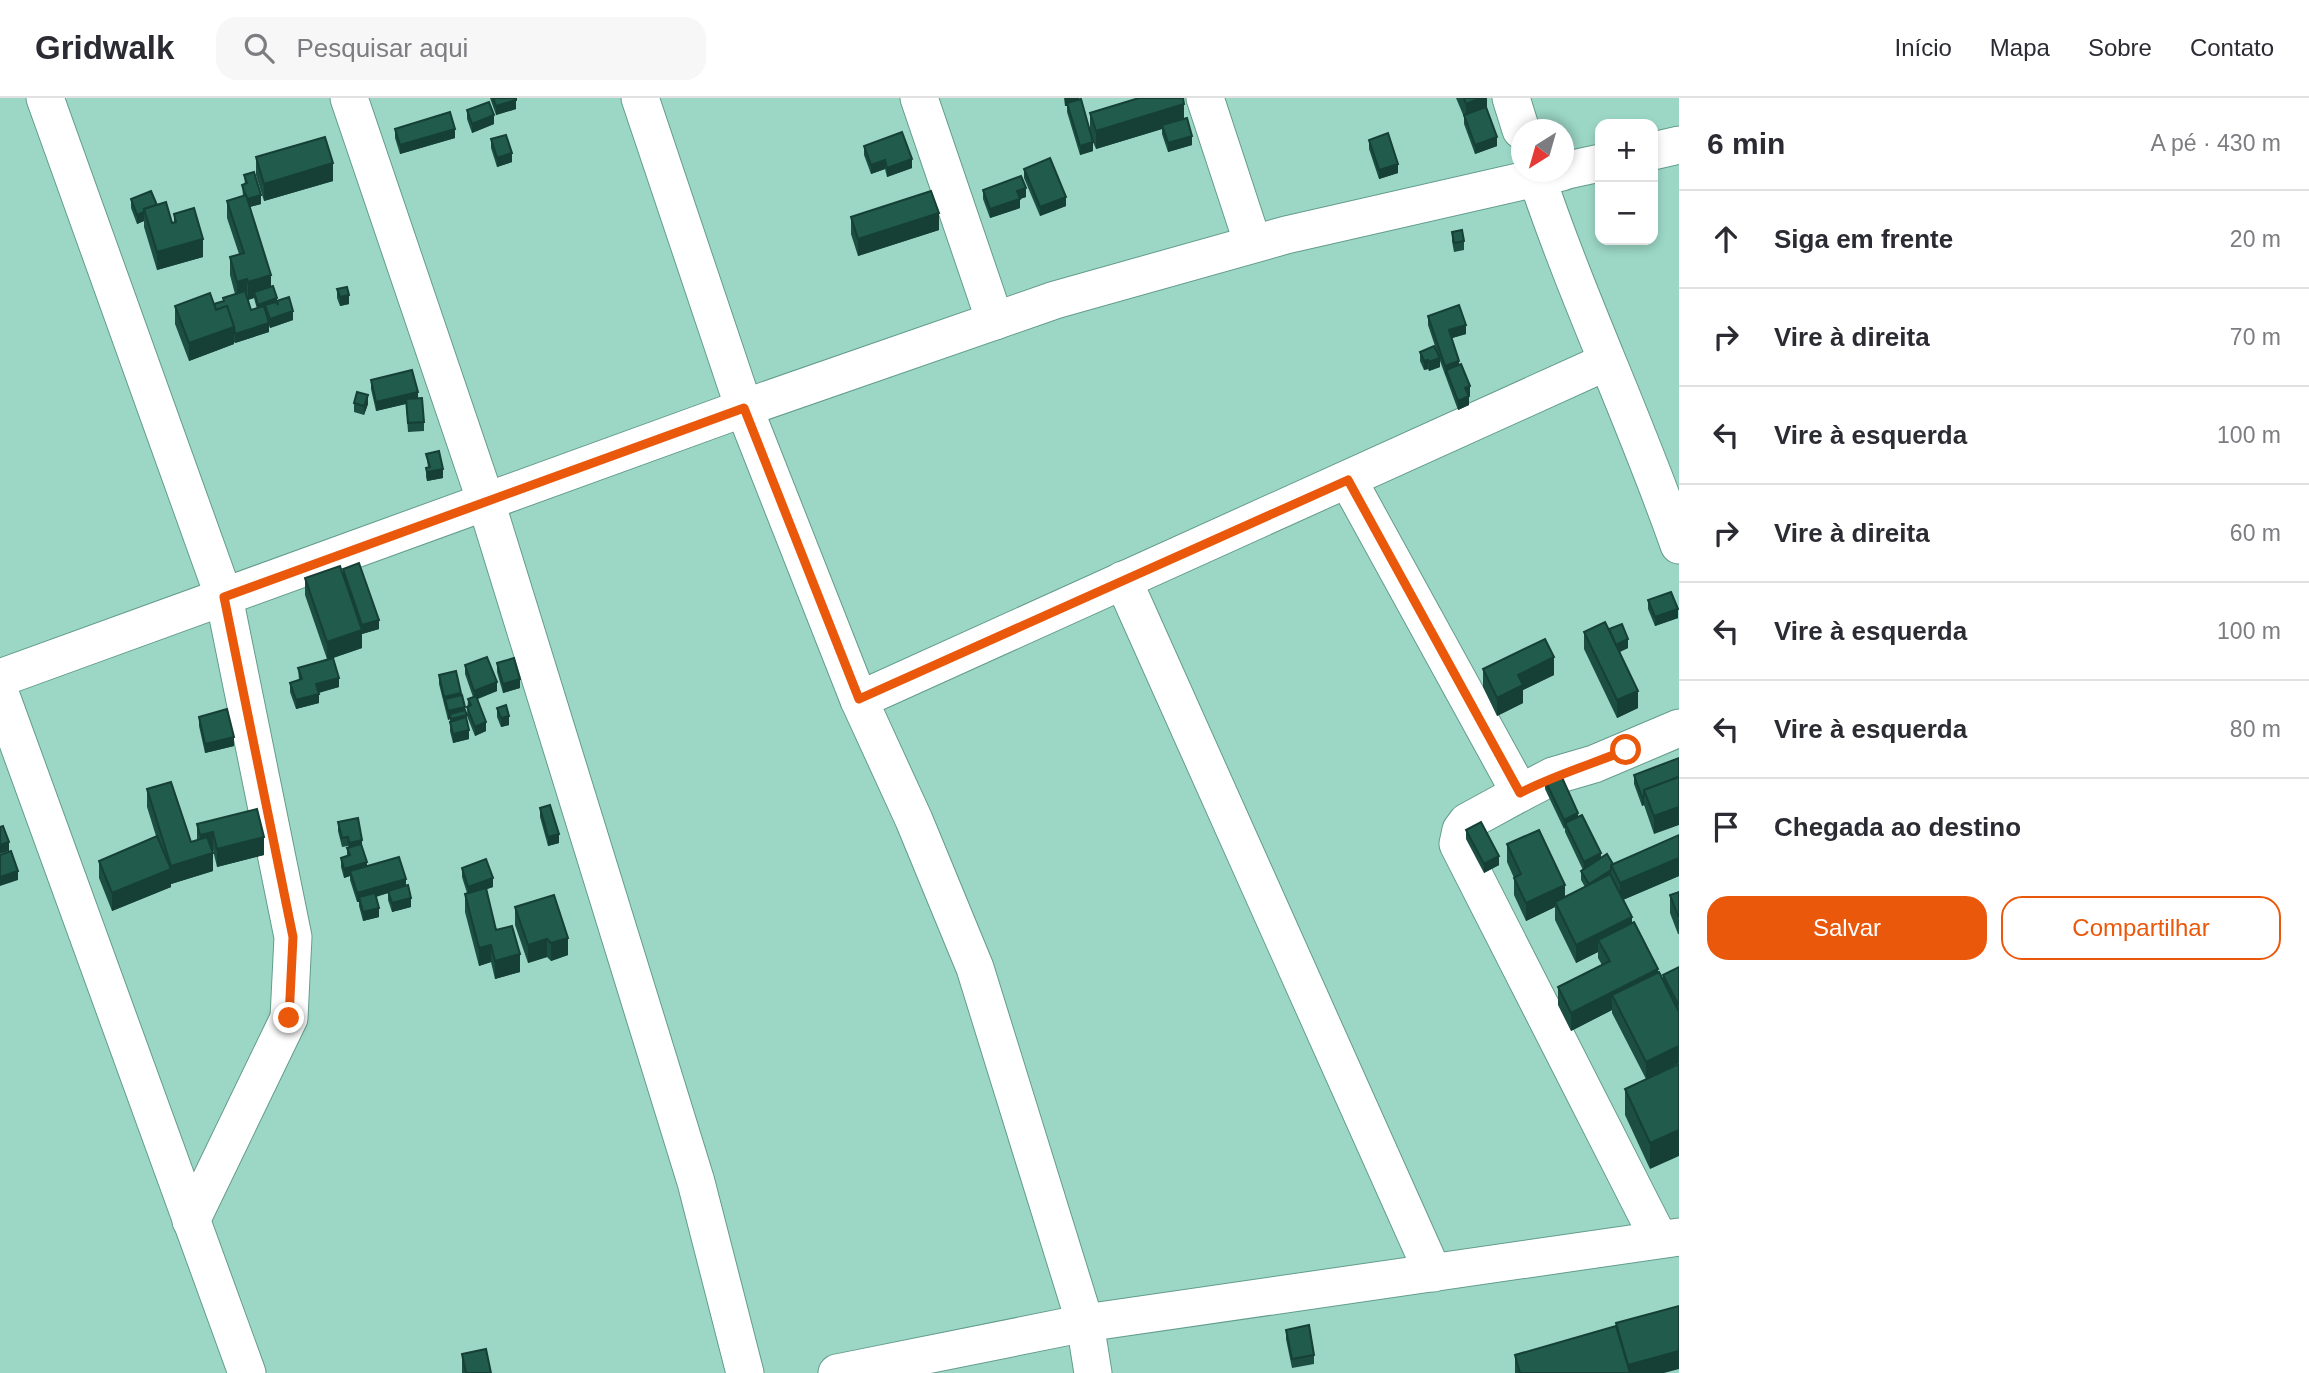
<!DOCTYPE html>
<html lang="pt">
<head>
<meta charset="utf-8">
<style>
	body { margin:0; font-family:Helvetica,sans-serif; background:#f7f7f7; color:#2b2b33 }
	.controls { position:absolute; right:21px; top:21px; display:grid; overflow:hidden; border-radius:14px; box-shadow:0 4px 10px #0003 }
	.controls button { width:63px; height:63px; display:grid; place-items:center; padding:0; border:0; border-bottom:2px solid #e1e1e2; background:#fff; color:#2b2b33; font:35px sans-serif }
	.compass { position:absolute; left:1511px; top:21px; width:63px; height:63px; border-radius:50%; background:#fff; box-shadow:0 4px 10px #0003; rotate:217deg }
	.stop { position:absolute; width:21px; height:21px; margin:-16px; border:5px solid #ea580c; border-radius:50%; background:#fff }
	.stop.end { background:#ea580c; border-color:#fff; box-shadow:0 2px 7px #0008 }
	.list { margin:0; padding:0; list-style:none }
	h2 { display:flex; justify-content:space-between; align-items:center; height:91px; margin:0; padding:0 28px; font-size:30px }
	h2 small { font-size:23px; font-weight:400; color:#7c7c81 }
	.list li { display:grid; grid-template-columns:46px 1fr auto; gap:21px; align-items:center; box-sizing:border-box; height:98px; padding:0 28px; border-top:2px solid #e1e1e2 }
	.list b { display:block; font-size:26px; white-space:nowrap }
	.list em { font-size:23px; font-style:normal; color:#7c7c81 }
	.actions { display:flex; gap:14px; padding:21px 28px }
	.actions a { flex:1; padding:16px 0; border:2px solid #ea580c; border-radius:21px; text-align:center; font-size:24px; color:#ea580c }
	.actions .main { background:#ea580c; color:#fff }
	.icon { flex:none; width:38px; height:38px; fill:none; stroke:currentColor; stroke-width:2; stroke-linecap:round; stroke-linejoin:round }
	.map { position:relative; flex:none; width:1679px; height:1275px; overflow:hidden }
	header { display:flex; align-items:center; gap:42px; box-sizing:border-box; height:98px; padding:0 35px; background:#fff; border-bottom:2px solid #e1e1e2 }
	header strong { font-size:33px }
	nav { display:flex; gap:38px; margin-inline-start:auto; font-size:24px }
	.search { width:490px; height:63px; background:#f7f7f7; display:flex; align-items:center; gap:18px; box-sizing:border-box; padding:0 24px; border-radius:21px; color:#7c7c81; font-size:26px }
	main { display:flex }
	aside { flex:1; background:#fff }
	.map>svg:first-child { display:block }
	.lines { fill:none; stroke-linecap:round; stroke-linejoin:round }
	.street-casing { stroke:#639c8c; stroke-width:39 }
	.street { stroke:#fff; stroke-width:37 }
	.wall { fill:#1c4e41; fill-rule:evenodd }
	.shaded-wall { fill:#164035 }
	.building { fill:#205b4c; stroke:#164035; stroke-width:2 }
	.route { stroke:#ea580c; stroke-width:9 }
</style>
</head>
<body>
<header>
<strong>Gridwalk</strong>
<div class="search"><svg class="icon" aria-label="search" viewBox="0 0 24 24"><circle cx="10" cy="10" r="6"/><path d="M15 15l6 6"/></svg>Pesquisar aqui</div>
<nav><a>Início</a><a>Mapa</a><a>Sobre</a><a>Contato</a></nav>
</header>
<main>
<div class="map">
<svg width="1679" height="1275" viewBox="0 0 1679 1275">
	<rect width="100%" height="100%" fill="#9cd7c5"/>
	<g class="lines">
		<!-- street casing -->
		<g class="street-casing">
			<g id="street">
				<path d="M45 0 224 499 293 839 289 920 191 1123"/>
				<path d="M349 0 486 404 696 1084 745 1275"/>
				<path d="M640 0 744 310 859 602 914 722 975 870 1085 1225 1093 1275"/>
				<path d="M919 0 995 223"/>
				<path d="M1205 0 1253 146"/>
				<path d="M1511 0 1521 32"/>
				<path d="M1653 53 1679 47"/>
				<path d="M1563 73 1600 65"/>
				<path d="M1535 74C1577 200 1635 321 1679 447"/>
				<path d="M1348 382 1520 695"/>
				<path d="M1123 482 1433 1175"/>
				<path d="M0 580 744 310 1055 202 1286 137 1562 74"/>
				<path d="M0 595 247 1275"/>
				<path d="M859 602 1606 264"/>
				<path d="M1659 1141 1458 746 1461 732 1467 724 1520 695 1553 678 1594 666 1679 630"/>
				<path d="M837 1275 1085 1225 1679 1139"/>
			</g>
		</g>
		<!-- street -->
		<use href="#street" class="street"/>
	</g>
	<!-- wall -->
	<g class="wall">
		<path d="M490 0H516V11L496 17Z"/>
		<path d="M1064 0H1079L1090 31V15L1184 21 1192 47 1168 54 1162 36V31L1096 51 1093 44V53L1080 57 1067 14V8H1065Z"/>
		<path d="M1456 0H1487V11L1497 48 1475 56 1464 26V19Z"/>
		<path d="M467 12 494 26 472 35 467 21Z"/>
		<path d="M395 31 455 40 400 56 395 40Z"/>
		<path d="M491 41 512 64 497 69 491 50Z"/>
		<path d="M1369 42 1398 75 1379 81 1369 51Z"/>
		<path d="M864 48 912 70 887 79 885 71 871 76 864 57Z"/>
		<path d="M256 59 333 83 264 103 256 77Z"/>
		<path d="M1024 71 1066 108 1040 118 1024 80Z"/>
		<path d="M244 77 261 106 250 109 271 188 277 203 293 222 270 230 269 228V234L235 245 234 244V246L189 263 175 226V208L214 206 223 203V200L235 196 230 177V159L239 156 227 120V103L243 98 242 87 245 86ZM254 200 257 211 251 212 248 202Z"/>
		<path d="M983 92 1026 99 1020 101V110L990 120 983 101Z"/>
		<path d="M131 101 157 107 172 125H174V116L203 159 157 172 144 129V123L137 126 131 110Z"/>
		<path d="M851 119 939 132 858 158 851 136Z"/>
		<path d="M1452 134 1464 143V152L1454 154 1452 143Z"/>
		<path d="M337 191 349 206 340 208 337 200Z"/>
		<path d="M1428 218 1466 236 1452 240 1459 267 1470 297H1468L1469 307 1458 312 1440 263V269L1429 273 1428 271 1424 272 1420 263V254L1436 251 1428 227Z"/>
		<path d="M371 282 418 300 424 324V333L408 334 406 306 376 313 371 291Z"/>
		<path d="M354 305 368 306 364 317 354 314Z"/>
		<path d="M426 356 443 380 427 383 426 379V370L428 369Z"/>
		<path d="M343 471 379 531 362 536V550L333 560 339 589 319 595V605L296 611 290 594V585L299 582 298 570 327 561 305 497V480L343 474Z"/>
		<path d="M1648 502 1678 520 1655 528 1648 511Z"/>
		<path d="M1609 531 1628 550 1620 554 1638 610 1617 620 1584 551V534Z"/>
		<path d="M497 565 520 590 503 595 497 574Z"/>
		<path d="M465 567 497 593 478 601 486 633 475 638 467 618 468 601 473 599 465 576Z"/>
		<path d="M1483 571 1554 577 1523 592V605L1497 618 1483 589Z"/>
		<path d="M439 577 461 597 465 612 469 641 453 645 450 633V621L448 622 439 586Z"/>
		<path d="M497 610 509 627 501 629 497 619Z"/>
		<path d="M199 619 234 648 205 655 199 628Z"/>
		<path d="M1679 660 1654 736 1644 707 1642 708 1634 686V677Z"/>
		<path d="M1545 682 1578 719 1601 760 1613 766 1679 737V778L1623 802 1632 824 1663 882V877L1679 869V965L1655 977 1650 1071 1625 1017V991L1646 981 1612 915V912L1571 933 1558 907V889L1602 867 1598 860V854L1576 865 1555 822V809L1526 823 1514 797V780L1507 764V746L1565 799 1585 789 1581 782V773L1583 772 1565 734V730L1564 731 1545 691Z"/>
		<path d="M147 691 191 744 197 742V726L264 757 217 769 213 752H212L213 773 171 786V784V789L112 813 99 780V763L156 738 147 709Z"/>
		<path d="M540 710 559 745 548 748 540 719Z"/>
		<path d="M338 724 362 749 367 768 406 788 411 809 392 814 388 802V795L376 799 379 819 363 823 359 808V804H357L350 782V778L344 780 341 769V760L347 758V750H349L348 748 342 749 338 733Z"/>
		<path d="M1466 732 1499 767 1484 775 1466 741Z"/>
		<path d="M462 770 493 789 486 791 496 832 520 874 495 881 491 864 479 868 465 814V796L467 795 462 779Z"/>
		<path d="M1679 794V836H1678L1670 815V797Z"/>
		<path d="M515 809 568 857 551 863 547 859 528 865 515 827Z"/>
		<path d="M1616 1225 1664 1275H1515V1257L1616 1228Z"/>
		<path d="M1286 1232 1314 1257V1266L1292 1270 1286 1241Z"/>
		<path d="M462 1256 491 1275H462Z"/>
	</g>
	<!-- shaded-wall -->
	<g class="shaded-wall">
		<path d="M1065 0H1079V5H1067V8H1065Z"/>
		<path d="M1480 0H1487V15L1466 24V6Z"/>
		<path d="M516 2V11L496 17V8Z"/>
		<path d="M1184 6V24L1162 27V31L1096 51V33Z"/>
		<path d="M494 17V26L472 35V26Z"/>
		<path d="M455 31V40L400 56V47Z"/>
		<path d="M1192 38V47L1168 54V45Z"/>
		<path d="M1497 39V48L1475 56V47Z"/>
		<path d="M1093 44V53L1080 57V48Z"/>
		<path d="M512 55V64L497 69V60Z"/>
		<path d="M912 61V70L887 79V70Z"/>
		<path d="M885 62V71L871 76V67Z"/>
		<path d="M333 65V83L264 103V86Z"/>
		<path d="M1398 66V75L1379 81V72Z"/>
		<path d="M1026 90V99L1020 101V110L990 120V111L1017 93Z"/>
		<path d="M261 97V106L246 110V101Z"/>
		<path d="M1066 99V108L1040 118V109Z"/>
		<path d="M144 114V123L137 126V117Z"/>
		<path d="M939 115V132L858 158V141Z"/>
		<path d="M203 141V159L157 172V154Z"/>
		<path d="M271 177V195L254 194V200L248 202V184Z"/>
		<path d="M247 181V199L237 202V184Z"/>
		<path d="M349 197V206L340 208V199Z"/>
		<path d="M277 200V210L265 207V213L258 216V207Z"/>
		<path d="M293 213V222L270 230V221Z"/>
		<path d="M269 225V234L235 245V236Z"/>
		<path d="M1466 227V236L1449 241V232Z"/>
		<path d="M234 229V246L189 263V245Z"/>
		<path d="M1440 260V269L1429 273V264Z"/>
		<path d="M1428 262V271L1424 272V263Z"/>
		<path d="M1459 263V272H1446V276L1445 277V268Z"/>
		<path d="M1470 288V297L1465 299V290Z"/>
		<path d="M418 294V303L376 313V304Z"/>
		<path d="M368 297V306L364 317V308Z"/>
		<path d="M1469 298V307L1458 312V303Z"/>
		<path d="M443 371V380L427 383V374Z"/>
		<path d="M1678 511V520L1655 528V519Z"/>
		<path d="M379 522V531L362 536V550L327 562V544L362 532V527Z"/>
		<path d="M1628 541V550L1614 556V547Z"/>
		<path d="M1554 559V577L1523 592V605L1497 618V600L1518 577Z"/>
		<path d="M339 580V589L316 595V586Z"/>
		<path d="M520 581V590L503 595V586Z"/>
		<path d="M497 584V593L474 602V593Z"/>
		<path d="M1638 593V610L1617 620V602Z"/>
		<path d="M461 595V604L445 601 444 608V599Z"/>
		<path d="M319 596V605L296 611V602Z"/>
		<path d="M465 609 467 626 451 630 450 616V621L448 622V613Z"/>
		<path d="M509 618V627L501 629V620Z"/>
		<path d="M486 624V633L475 638V629Z"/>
		<path d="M469 632V641L453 645V636Z"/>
		<path d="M234 639V648L205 655V646Z"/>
		<path d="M1644 698V707L1642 708V699Z"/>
		<path d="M1679 709V727L1654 736V718Z"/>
		<path d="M1578 715V724L1565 725 1564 731V722Z"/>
		<path d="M213 734V752L200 755V737Z"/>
		<path d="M559 736V745L548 748V739Z"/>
		<path d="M264 739V757L217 769V751Z"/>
		<path d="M362 742V751L349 754V745Z"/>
		<path d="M9 744V753L0 756V747Z"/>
		<path d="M213 755V773L171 786V768Z"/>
		<path d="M1601 755V764L1584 773V764Z"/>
		<path d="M1499 758V767L1484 775V766Z"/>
		<path d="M1679 760V778L1620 803V785Z"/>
		<path d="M367 764V773H350V778L344 780V771Z"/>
		<path d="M171 771V789L112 813V795Z"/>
		<path d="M1611 772V781L1589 795V786Z"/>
		<path d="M18 773V782L0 788V779Z"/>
		<path d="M493 780V789L468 798V789Z"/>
		<path d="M406 781V790L360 803 359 799V804H357V795Z"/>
		<path d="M1565 787V805L1555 804V809L1526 823V805Z"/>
		<path d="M411 800V809L392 814V805Z"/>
		<path d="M379 810V819L363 823V814Z"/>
		<path d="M1632 819V837L1598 842V854L1576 865V847Z"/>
		<path d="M568 840V857L551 863V845Z"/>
		<path d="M547 841V859L528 865V847Z"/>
		<path d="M491 847V864L479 868V850Z"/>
		<path d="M520 856V874L495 881V863Z"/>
		<path d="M1658 871V889L1612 897V912L1571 933V915Z"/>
		<path d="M1679 948V965L1646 981V964Z"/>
		<path d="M1679 1032V1058L1650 1071V1045Z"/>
		<path d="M1679 1253V1271L1664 1275H1627V1267Z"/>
	</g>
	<!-- building -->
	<g class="building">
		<path d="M493 0H516V2L496 8Z"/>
		<path d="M1139 0H1183L1184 6 1096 33 1090 15Z"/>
		<path d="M1464 0H1480L1466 6Z"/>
		<path d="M1081 1 1093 44 1080 48 1067 5Z"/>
		<path d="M489 4 494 17 472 26 467 12Z"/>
		<path d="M1486 9 1497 39 1475 47 1464 17Z"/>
		<path d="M450 14 455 31 400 47 395 31Z"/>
		<path d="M1187 20 1192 38 1168 45 1162 27Z"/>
		<path d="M902 34 912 61 887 70 885 62 871 67 864 48Z"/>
		<path d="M1388 35 1398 66 1379 72 1369 42Z"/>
		<path d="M506 37 512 55 497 60 491 41Z"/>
		<path d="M325 39 333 65 264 86 256 59Z"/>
		<path d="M1050 60 1066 99 1040 109 1024 71Z"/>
		<path d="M254 74 261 97 247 101 242 87 247 85 244 77Z"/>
		<path d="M1021 78 1026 90 1017 93 1020 101 990 111 983 92Z"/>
		<path d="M151 93 157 107 144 111V114L137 117 131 101Z"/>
		<path d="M931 93 939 115 858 141 851 119Z"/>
		<path d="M246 97 271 177 248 184 247 181 237 184 230 159 244 155 227 103Z"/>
		<path d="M166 104 172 125 176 124 174 116 194 110 203 141 157 154 144 111Z"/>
		<path d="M1462 132 1464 143 1454 145 1452 134Z"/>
		<path d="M273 188 277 200 258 207 254 194Z"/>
		<path d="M347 189 349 197 340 199 337 191Z"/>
		<path d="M245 193 251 212 264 208 269 225 235 236 234 229 227 208 216 212 214 206 224 203 223 200Z"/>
		<path d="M210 195 216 212 227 208 234 229 189 245 175 208Z"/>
		<path d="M289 199 293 213 270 221 265 207 276 204 278 207 277 203Z"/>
		<path d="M1459 207 1466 227 1449 232 1459 263 1445 268 1428 218Z"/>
		<path d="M1434 248 1440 260 1429 264 1428 262 1424 263 1420 254Z"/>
		<path d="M1461 266 1470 288 1465 290 1469 298 1458 303 1446 272Z"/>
		<path d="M412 272 418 294 376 304 371 282Z"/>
		<path d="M357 294 368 297 364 308 354 305Z"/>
		<path d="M422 300 424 324 408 325 406 301Z"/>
		<path d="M439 353 443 371 427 374 426 370 430 369 426 356Z"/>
		<path d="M359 465 379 522 362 527 343 471Z"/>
		<path d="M340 468 362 532 327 544 305 480Z"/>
		<path d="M1671 494 1678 511 1655 519 1648 502Z"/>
		<path d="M1605 524 1638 593 1617 602 1584 534Z"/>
		<path d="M1622 526 1628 541 1616 547 1609 531Z"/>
		<path d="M1545 541 1554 559 1518 577 1523 587 1497 600 1483 571Z"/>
		<path d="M487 559 497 584 474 593 465 567Z"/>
		<path d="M333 560 339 580 316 586 319 596 296 602 290 585 302 581 298 570Z"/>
		<path d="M514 560 520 581 503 586 497 565Z"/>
		<path d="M456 573 461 595 444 599 439 577Z"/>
		<path d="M462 597 465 609 448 613 445 601Z"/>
		<path d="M476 598 486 624 475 629 467 609 471 607 468 601Z"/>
		<path d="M506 607 509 618 501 620 497 610Z"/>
		<path d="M227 611 234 639 205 646 199 619Z"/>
		<path d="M465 612 467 617 451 621 450 616Z"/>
		<path d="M466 619 469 632 453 636 450 624Z"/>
		<path d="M1679 660V679L1644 692V698L1642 699 1634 677Z"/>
		<path d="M1560 675 1578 715 1564 722 1545 682Z"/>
		<path d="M1679 679V709L1654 718 1644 692Z"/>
		<path d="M171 684 191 744 207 739 213 755 171 768 147 691Z"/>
		<path d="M550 707 559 736 548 739 540 710Z"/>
		<path d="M257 711 264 739 217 751 213 734 200 737 197 726Z"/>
		<path d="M1582 717 1601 755 1584 764 1565 725Z"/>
		<path d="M358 720 362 742 349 745 348 739 342 740 338 724Z"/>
		<path d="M1481 724 1499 758 1484 766 1466 732Z"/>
		<path d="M3 728 9 744 0 747V729Z"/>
		<path d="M1539 732 1565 787 1526 805 1514 780 1521 776 1507 746Z"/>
		<path d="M1679 737V760L1620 785 1611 767Z"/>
		<path d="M157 738 171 771 112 795 99 763Z"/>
		<path d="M361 746 367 764 344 771 341 760 350 757 347 750Z"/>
		<path d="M11 753 18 773 0 779V757Z"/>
		<path d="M1607 756 1613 766 1611 767V772L1589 786 1581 773Z"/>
		<path d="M399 759 406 781 357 795 350 773Z"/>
		<path d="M486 761 493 780 468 789 462 770Z"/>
		<path d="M1610 776 1632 819 1576 847 1555 804Z"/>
		<path d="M408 787 411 800 392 805 388 793Z"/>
		<path d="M486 790 496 832 512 828 520 856 495 863 491 847 479 850 465 796Z"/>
		<path d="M1679 794V818H1678L1670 797Z"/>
		<path d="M375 795 379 810 363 814 359 799Z"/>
		<path d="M554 797 568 840 551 845 547 841 528 847 515 809Z"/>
		<path d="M1634 824 1658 871 1571 915 1558 889 1610 863 1598 842Z"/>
		<path d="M1679 869V908L1663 877Z"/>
		<path d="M1659 874 1679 914V948L1646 964 1612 897Z"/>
		<path d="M1679 966V1032L1650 1045 1625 991Z"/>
		<path d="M1679 1208V1253L1628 1267 1616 1225Z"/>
		<path d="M1309 1227 1314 1257 1292 1261 1286 1232Z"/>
		<path d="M1616 1228 1630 1275H1520L1515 1257Z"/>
		<path d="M486 1251 491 1275H466L462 1256Z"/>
	</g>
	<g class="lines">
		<!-- route -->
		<path class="route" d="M289 920 293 839 224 499 744 310 859 601 1348 382 1520 695C1555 677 1590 667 1626 652"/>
	</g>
</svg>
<div class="controls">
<button>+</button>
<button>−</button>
</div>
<svg class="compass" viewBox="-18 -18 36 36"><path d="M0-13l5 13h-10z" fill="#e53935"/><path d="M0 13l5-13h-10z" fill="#7c7c81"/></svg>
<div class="stop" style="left:1626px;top:652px"></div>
<div class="stop end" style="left:289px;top:920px"></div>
</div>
<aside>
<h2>6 min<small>A pé · 430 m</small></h2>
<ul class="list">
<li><svg class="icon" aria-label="ahead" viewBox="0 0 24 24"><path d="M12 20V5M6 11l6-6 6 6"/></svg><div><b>Siga em frente</b></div><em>20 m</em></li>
<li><svg class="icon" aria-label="right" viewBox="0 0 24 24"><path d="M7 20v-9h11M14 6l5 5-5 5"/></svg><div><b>Vire à direita</b></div><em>70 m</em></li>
<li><svg class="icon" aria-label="left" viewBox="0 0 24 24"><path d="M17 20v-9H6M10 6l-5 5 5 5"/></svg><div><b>Vire à esquerda</b></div><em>100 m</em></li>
<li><svg class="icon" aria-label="right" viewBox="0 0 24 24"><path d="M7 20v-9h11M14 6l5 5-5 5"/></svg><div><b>Vire à direita</b></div><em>60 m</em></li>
<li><svg class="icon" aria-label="left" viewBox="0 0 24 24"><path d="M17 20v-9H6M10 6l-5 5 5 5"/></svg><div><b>Vire à esquerda</b></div><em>100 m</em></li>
<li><svg class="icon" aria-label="left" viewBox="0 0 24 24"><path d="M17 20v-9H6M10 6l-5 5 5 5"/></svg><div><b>Vire à esquerda</b></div><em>80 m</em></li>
<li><svg class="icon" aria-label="arrive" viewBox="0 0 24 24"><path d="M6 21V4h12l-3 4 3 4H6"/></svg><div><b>Chegada ao destino</b></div></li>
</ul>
<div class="actions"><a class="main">Salvar</a><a>Compartilhar</a></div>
</aside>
</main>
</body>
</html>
